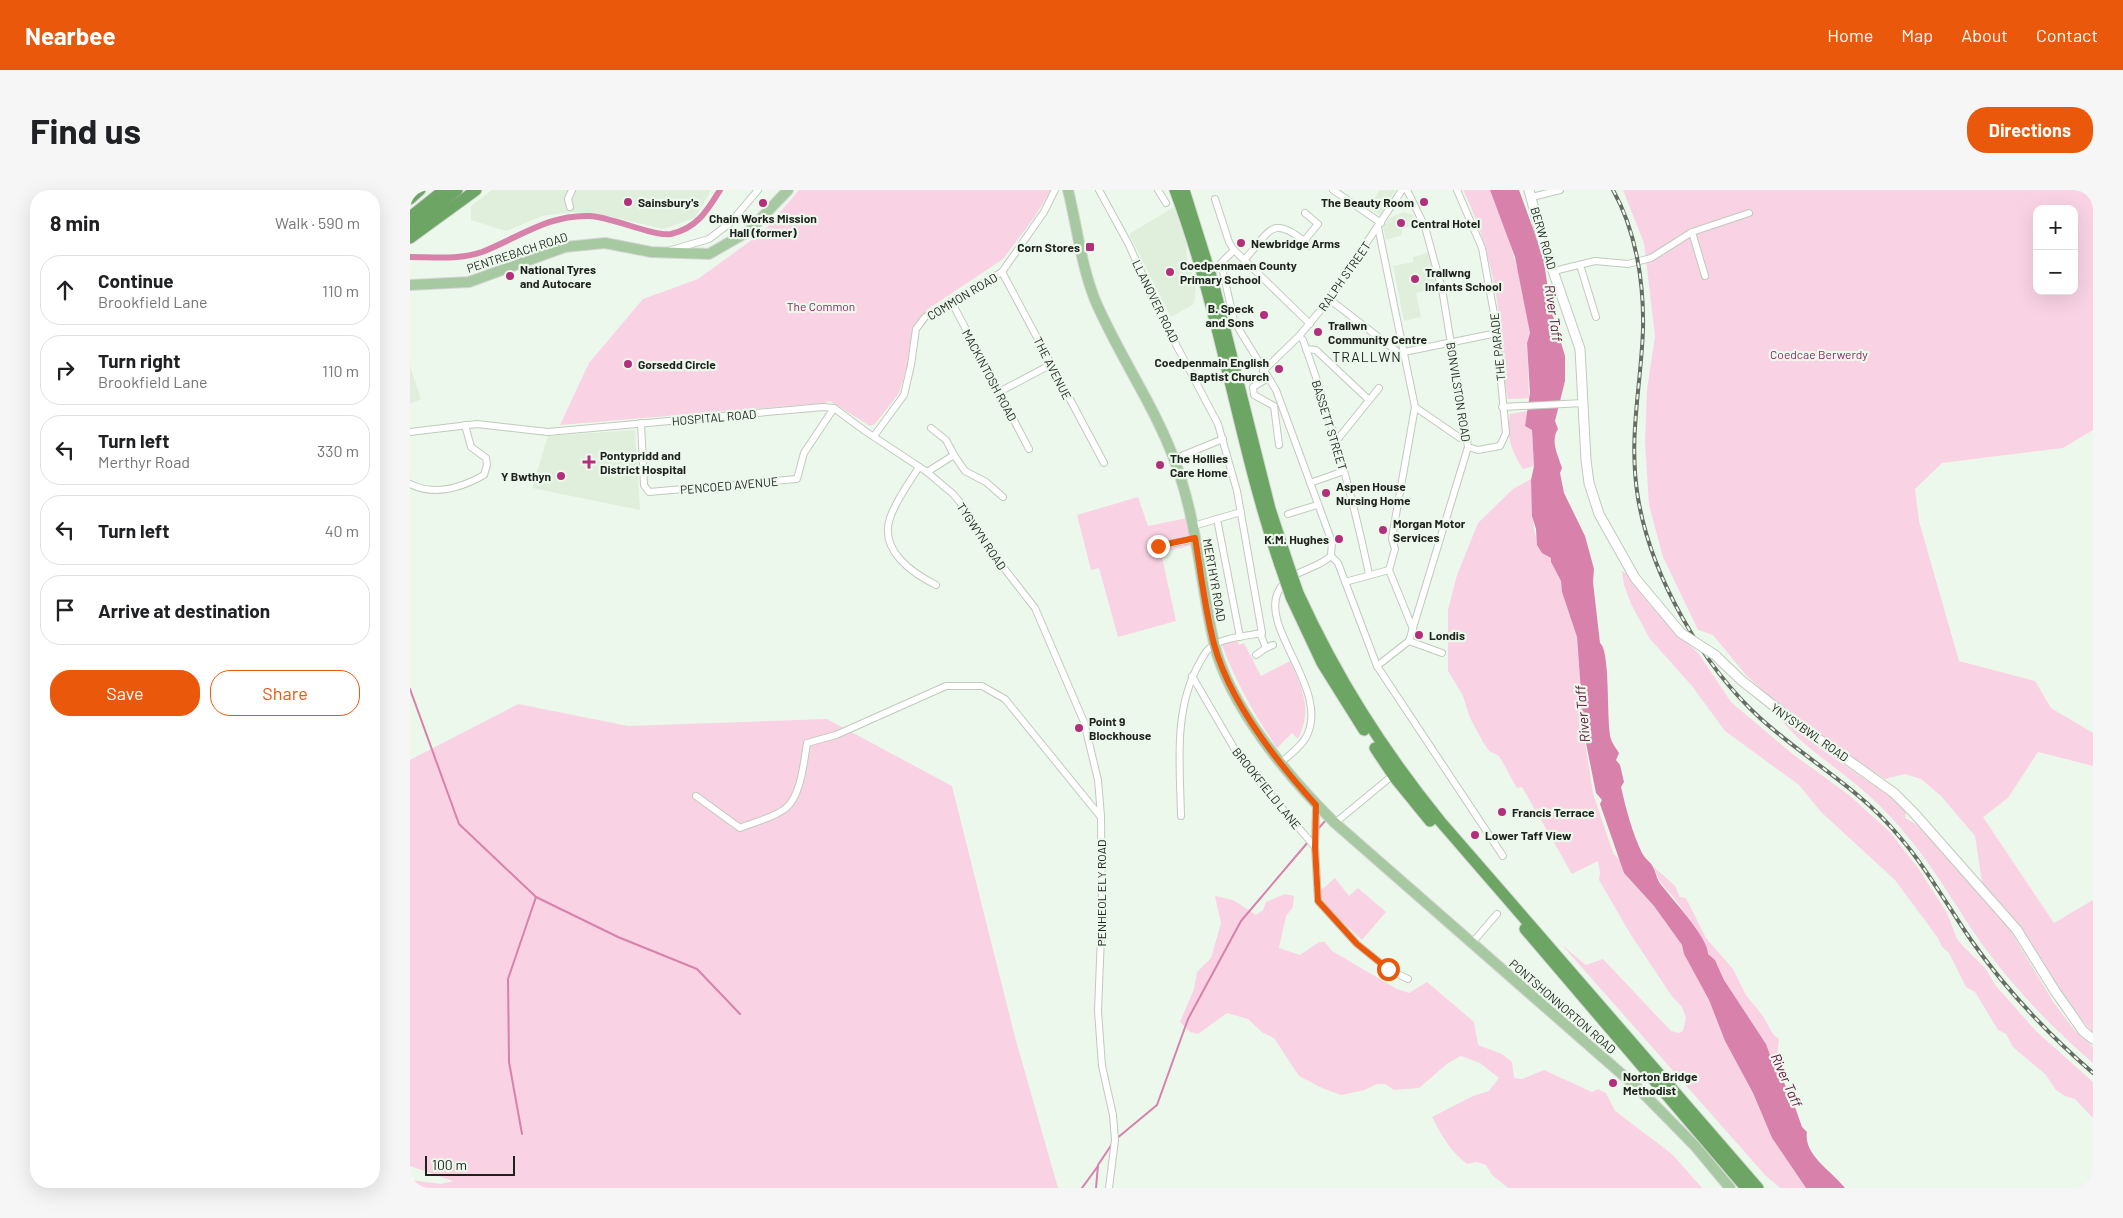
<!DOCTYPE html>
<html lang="en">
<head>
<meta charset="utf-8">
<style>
	body { margin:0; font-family:Barlow,sans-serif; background:#f6f6f6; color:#202124 }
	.controls { position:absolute; right:15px; top:15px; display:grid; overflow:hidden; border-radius:10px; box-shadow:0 5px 20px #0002 }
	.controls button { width:45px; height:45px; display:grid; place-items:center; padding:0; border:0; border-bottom:1px solid #e0e0e0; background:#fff; color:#202124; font:25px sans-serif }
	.scale { position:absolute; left:15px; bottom:12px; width:90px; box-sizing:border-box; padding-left:5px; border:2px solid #1e221d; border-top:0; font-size:14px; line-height:18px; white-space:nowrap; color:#1e221d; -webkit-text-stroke:4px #edf8ec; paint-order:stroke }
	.stop { position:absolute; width:15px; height:15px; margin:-11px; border:4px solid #ea580c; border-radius:50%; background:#fff }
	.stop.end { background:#ea580c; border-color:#fff; box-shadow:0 1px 5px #0008 }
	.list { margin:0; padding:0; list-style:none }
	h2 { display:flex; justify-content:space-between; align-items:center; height:65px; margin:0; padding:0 20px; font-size:21px }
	h2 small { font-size:16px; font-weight:400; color:#757577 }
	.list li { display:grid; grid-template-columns:32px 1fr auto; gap:15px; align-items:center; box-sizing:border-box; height:70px; margin:0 10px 10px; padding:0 10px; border:1px solid #e0e0e0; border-radius:20px }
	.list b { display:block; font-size:19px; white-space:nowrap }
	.list p { margin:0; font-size:16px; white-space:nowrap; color:#757577 }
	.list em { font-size:16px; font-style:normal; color:#757577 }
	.actions { display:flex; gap:10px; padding:15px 20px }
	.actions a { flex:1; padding:11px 0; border:1px solid #ea580c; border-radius:20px; text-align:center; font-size:18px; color:#ea580c }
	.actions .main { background:#ea580c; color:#fff }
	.icon { flex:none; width:28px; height:28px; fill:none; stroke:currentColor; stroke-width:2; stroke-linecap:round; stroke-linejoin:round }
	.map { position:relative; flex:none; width:1683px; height:998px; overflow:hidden; border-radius:20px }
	header { display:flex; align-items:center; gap:30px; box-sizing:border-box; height:70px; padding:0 25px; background:#ea580c; color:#fff }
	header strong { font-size:24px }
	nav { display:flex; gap:28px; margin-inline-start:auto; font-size:18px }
	.intro { display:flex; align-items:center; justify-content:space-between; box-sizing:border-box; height:120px; padding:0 30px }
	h1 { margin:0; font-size:35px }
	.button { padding:12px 22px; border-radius:20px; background:#ea580c; color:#fff; font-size:18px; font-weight:700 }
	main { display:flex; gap:30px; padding:0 30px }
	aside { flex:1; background:#fff; border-radius:20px; box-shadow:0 5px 20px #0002 }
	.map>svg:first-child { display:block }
	.built { fill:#dfefdc }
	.green { fill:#f9d3e4; fill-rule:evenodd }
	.water { fill:#d881ab }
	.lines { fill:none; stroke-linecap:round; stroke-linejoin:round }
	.stream { stroke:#d881ab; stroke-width:2 }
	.canal { stroke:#d881ab; stroke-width:6 }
	.street-casing { stroke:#c0cabe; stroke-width:8 }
	.secondary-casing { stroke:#c0cabe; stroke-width:11 }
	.primary-casing { stroke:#d6d7d6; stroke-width:12 }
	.highway-casing { stroke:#d6d7d6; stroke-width:13 }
	.street { stroke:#fff; stroke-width:6 }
	.secondary { stroke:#fff; stroke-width:9 }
	.primary { stroke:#a7c9a2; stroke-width:10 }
	.highway { stroke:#6da564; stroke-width:11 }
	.rail-casing { stroke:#666d65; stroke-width:4 }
	.rail { stroke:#edf8ec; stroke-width:2; stroke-dasharray:5.5; stroke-linecap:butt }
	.secondary-bridge-casing { stroke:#c0cabe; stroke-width:11; stroke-linecap:butt }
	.highway-bridge-casing { stroke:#d6d7d6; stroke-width:13; stroke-linecap:butt }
	.secondary-bridge { stroke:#fff; stroke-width:9 }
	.highway-bridge { stroke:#6da564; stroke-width:11 }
	.route { stroke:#ea580c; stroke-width:6 }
	.poi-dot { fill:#b2307b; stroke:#edf8ec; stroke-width:2 }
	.labels { text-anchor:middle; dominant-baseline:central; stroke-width:4.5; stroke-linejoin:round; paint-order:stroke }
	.poi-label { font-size:12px; font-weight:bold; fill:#1e221d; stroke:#edf8ec; text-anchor:start }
	.street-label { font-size:12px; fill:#1e221d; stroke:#edf8ec }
	.park-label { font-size:12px; fill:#8f2963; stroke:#edf8ec }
	.water-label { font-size:14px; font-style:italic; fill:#611340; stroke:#edf8ec }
	.neighbourhood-label { font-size:14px; letter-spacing:1px; fill:#1e221d; stroke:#edf8ec }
</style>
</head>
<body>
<header>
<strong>Nearbee</strong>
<nav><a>Home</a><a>Map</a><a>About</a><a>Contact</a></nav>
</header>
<div class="intro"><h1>Find us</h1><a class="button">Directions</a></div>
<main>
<aside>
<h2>8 min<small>Walk · 590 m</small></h2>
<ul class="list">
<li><svg class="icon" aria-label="ahead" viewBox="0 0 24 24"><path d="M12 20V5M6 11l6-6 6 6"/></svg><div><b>Continue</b><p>Brookfield Lane</p></div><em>110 m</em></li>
<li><svg class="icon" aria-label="right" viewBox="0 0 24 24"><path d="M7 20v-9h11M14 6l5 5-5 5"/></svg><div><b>Turn right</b><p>Brookfield Lane</p></div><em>110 m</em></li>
<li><svg class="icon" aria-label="left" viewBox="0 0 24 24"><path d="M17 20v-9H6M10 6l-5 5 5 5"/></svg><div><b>Turn left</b><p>Merthyr Road</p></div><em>330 m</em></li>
<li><svg class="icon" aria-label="left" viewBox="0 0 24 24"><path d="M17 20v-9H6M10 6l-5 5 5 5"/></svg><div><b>Turn left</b></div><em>40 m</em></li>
<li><svg class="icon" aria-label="arrive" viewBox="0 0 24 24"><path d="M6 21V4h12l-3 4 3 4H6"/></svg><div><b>Arrive at destination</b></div></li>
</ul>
<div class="actions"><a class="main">Save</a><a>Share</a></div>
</aside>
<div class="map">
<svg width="1683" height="998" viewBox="0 0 1683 998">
	<rect width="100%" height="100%" fill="#edf8ec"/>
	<!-- built -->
	<g class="built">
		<path d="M82 0H301L285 28 253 39 189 24 163 22 132 26 96 41 61 30V16Z"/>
		<path d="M970 0H986L970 25 958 18Z"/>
		<path d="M764 17 776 51 777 67 786 96 784 114 761 127 719 44Z"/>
		<path d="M994 22 1004 25 1005 30 1009 32 992 39V45L976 50 973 37 979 28Z"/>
		<path d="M1019 62 1027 99 1006 103 1011 127 994 131 983 76 1003 72V67Z"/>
		<path d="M0 176 11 209 0 214Z"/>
		<path d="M225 240 230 320 122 298 138 246Z"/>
	</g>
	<!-- green -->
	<g class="green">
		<path d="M389 0H641L624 28 593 69 518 119 503 137 497 177 489 203 465 234 460 236 420 211 415 213 150 235 179 173 233 109 288 89 354 41Z"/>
		<path d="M1053 0H1080L1096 40 1111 91 1120 143 1117 153 1119 208 1098 209C1093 187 1093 167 1091 144 1087 95 1075 44 1053 0Z"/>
		<path d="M1213 0H1683V240L1653 258 1532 273 1505 299 1509 331 1549 471 1625 491 1641 518 1683 543V576L1628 562 1598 608 1573 627 1644 733 1683 710V843L1648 801 1610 739 1572 692 1565 646 1531 606 1511 589 1495 584 1475 589 1380 526 1336 485 1303 445 1288 440 1253 367 1239 315 1235 251 1237 200 1245 146 1234 53ZM1627 19H1664V101H1627Z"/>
		<path d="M1118 221 1115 236 1122 240 1124 276 1113 279C1102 263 1095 244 1100 224Z"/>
		<path d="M1121 289C1124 314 1117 353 1141 368V372L1151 391 1152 402 1167 447 1174 543 1173 540 1183 603 1203 663 1212 673 1214 683 1244 716 1272 755 1274 764 1299 810 1315 851 1343 903 1362 948 1396 998H1370L1355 985 1152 755 1176 775 1193 769 1261 841 1269 843 1273 841 1276 828 1272 817 1261 805 1221 745 1189 690 1190 683 1188 671 1162 684 1112 597 1107 598 1089 566 1079 561 1073 552 1060 528 1053 506 1038 481V420L1047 385 1068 333 1103 299Z"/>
		<path d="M728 307 738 336 777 328 782 355 751 363 766 431 708 447 689 378 681 380 667 325Z"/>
		<path d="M1212 381 1221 387 1238 413 1289 464 1321 512 1380 562 1439 605 1479 641 1508 678 1537 723 1547 749 1553 756 1576 779 1586 796 1627 842 1683 892V928L1665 909 1655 906 1646 900 1635 884 1603 857 1596 844 1588 840 1565 802 1556 797 1539 763 1532 757 1528 748 1485 690 1411 622 1389 595 1315 541 1282 496 1240 449 1221 414 1214 395Z"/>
		<path d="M827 450 829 455 834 453 851 486 880 471C892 499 903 519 888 549L882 543 867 558C845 525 826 493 812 455Z"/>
		<path d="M108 514 218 536 417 529 542 596 605 847 648 998H0V990L31 994 43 991 0 976V570Z"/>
		<path d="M1368 526 1411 559 1482 608 1496 622 1495 628 1506 634 1522 651 1599 738 1644 813 1665 841 1683 857V873C1639 835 1598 792 1565 744 1542 710 1521 673 1493 641 1476 620 1455 601 1433 584 1410 566 1385 549 1368 526Z"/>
		<path d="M1243 676 1265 696 1270 707 1276 708 1296 748 1323 779 1336 805 1353 826 1363 844 1369 849 1367 865 1372 873V879L1369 882 1363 873 1356 854 1314 790 1305 770 1298 764 1286 740 1265 709 1250 692Z"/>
		<path d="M925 688 939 706 948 698 976 722 952 750 910 711 909 702Z"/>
		<path d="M875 704 884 706 883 717 876 726 869 758 890 765 909 752H915L922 761 987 799 999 803 1017 792 1064 832 1068 855 1092 864 1102 872 1104 888 1112 889 1134 880 1182 902 1188 899 1196 903 1205 921 1262 964 1292 998H1098L1082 985 1076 975 1067 972 1057 974C1040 961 1032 946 1022 927L1063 906 1079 901 1089 888 1070 873 1051 866 1038 873 1009 898 984 900 975 894H967L955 900 931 905 912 898 889 886 864 848 853 843 838 829 817 823 788 844 780 842 770 832 784 799 787 782 801 768 811 733 805 706 823 710 846 725 853 720 856 712Z"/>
	</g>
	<!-- water -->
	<path class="water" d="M1080 0H1109L1133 66 1141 119 1155 166V191L1145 231 1148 239C1140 251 1148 265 1152 278L1150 283 1154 303 1175 346 1184 379 1183 392 1190 453C1201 462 1196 531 1201 549 1202 553 1206 558 1209 563L1206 570 1210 575 1214 592 1211 597C1216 619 1222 642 1232 663 1235 669 1241 672 1243 677 1246 682 1246 687 1249 692 1259 706 1299 748 1298 764L1305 770 1314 790 1356 854 1363 873 1378 900V906L1385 917 1392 937 1397 942C1393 965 1423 982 1435 998H1396L1362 948 1343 903 1315 851 1299 810 1274 764 1272 755 1244 716 1214 683 1190 614 1192 610 1186 603 1174 543 1167 447 1152 402 1151 391 1141 372V368L1132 363 1127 355 1126 339 1122 326 1121 290 1124 276 1122 240 1115 236 1120 203 1117 153 1120 143 1105 67Z"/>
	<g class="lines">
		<!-- stream -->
		<g class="stream">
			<path d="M0 499 49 634 126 707 208 747 287 779 330 824"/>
			<path d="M907 640 916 630"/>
			<path d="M112 944 99 872 98 789 126 707"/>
			<path d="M706 949 747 915 778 829 831 731 898 652"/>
			<path d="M672 998 688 976"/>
			<path d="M686 998 688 975 702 954"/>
		</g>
		<!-- canal -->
		<path class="canal" d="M0 67C24 67 49 70 72 62 108 48 139 24 180 26 202 27 244 47 261 44 287 38 297 21 310 0"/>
		<!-- street casing -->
		<g class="street-casing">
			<g id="street">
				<path d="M689 0 718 53 753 130 808 234 827 301 852 443C837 446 814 447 801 457 796 460 793 467 790 472 763 519 770 574 771 626"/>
				<path d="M748 0 756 13"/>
				<path d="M923 0 971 33"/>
				<path d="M1047 0 1072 58 1085 129 1096 243 1090 256 1068 260 1058 257"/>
				<path d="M1122 7 1150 0"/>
				<path d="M805 9 819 52 824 60 900 134"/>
				<path d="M160 17 158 9 162 0"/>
				<path d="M968 37 1005 217 984 336 982 349 985 359 979 380 1003 439"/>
				<path d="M1282 42 1295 86"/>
				<path d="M894 51 899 56"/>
				<path d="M261 60 299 49 320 33 348 0"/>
				<path d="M824 60 811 73 824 131 866 200 922 352 921 366"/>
				<path d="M835 69C859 43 861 24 894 51L908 34 895 23"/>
				<path d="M1170 75 1186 127"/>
				<path d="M1144 81 1185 71 1218 74 1241 68 1282 42 1339 23"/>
				<path d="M592 82 694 273"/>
				<path d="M919 109 989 163 1087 143"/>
				<path d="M541 111 619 259"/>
				<path d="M889 146 893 150C921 227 942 304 959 384"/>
				<path d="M896 159 906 160 959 210"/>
				<path d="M853 181 889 146 914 116 992 0"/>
				<path d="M858 188 843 197 844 205 864 216 869 255"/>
				<path d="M589 202 642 174"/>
				<path d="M1005 217 1050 248 1058 249"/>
				<path d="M1092 217 1174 213"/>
				<path d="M231 233 234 295 239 302 387 289 394 263 424 218"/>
				<path d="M521 238 536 250 544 265"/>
				<path d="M0 242 67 234 138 242 413 217 424 218 455 241 517 282 543 304 555 318 576 355 625 418 674 532 688 590 691 626 692 721 688 821 692 876 703 925 705 950 699 998"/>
				<path d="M464 246 494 205 501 175 506 139 515 127 592 82 634 22 645 0"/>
				<path d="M927 250 969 198"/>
				<path d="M764 269 813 249"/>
				<path d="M509 277C499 293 486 310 480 328 469 360 502 383 526 395"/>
				<path d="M517 282 544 265 555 281 576 292 593 307"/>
				<path d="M900 293 934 281"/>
				<path d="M0 294C24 306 51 298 74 285L77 275 76 268 61 257 55 235"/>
				<path d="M878 324 907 315"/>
				<path d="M807 329 830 447"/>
				<path d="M783 336 831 322"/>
				<path d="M748 356 785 349"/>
				<path d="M921 366 928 373 967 476 1093 666"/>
				<path d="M935 392 979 380"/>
				<path d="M999 451 1032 463"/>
				<path d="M856 458 863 455"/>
				<path d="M846 465 856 458 850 443"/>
				<path d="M967 476 999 451 1058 257 1032 99 1015 37 997 0"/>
				<path d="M782 486 831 570 905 657"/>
				<path d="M870 573C879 566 889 558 895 549 923 503 850 440 868 402 878 380 905 381 921 366"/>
				<path d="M286 606 330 638C344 632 364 628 376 618 391 606 394 571 397 553L426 545 536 496H572L595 509 690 626"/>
				<path d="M906 615 905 657 908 711 947 754 978 779 998 789"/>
				<path d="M925 633 977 590"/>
				<path d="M1062 753 1087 724"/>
			</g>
		</g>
		<!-- secondary casing -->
		<g class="secondary-casing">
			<g id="secondary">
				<path d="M1119 0 1131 46 1170 159 1176 270 1179 293 1189 324 1225 388 1271 443"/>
				<path d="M1305 465 1331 490 1379 528 1484 603 1504 623 1607 740 1645 801 1673 841 1683 849"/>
			</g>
		</g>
		<!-- primary casing -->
		<g class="primary-casing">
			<g id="primary">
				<path d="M658 0C667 36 671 75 685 110 708 164 743 213 764 269 787 328 790 392 804 453 819 516 879 588 925 633L1230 900 1285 956 1320 998"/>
				<path d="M0 95 59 92 155 57 195 53 241 62 299 64 339 41 378 0"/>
			</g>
		</g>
		<!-- highway casing -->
		<g class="highway-casing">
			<g id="highway">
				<path d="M765 0C811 122 828 252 870 375"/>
				<path d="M774 0 804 96 860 319 877 371"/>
				<path d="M0 9 10 0"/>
				<path d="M0 27 34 0"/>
				<path d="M0 37 47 0"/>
				<path d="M0 48 66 0"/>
				<path d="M888 403C927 488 971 558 1030 631L1348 998"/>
				<path d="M881 407 912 473 954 540"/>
				<path d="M965 558 985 588 1020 631"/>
				<path d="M1115 739 1336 998"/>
			</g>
		</g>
		<!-- street -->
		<use href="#street" class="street"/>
		<!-- secondary -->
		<use href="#secondary" class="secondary"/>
		<!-- primary -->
		<use href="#primary" class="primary"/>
		<!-- highway -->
		<use href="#highway" class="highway"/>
		<!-- rail casing -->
		<g class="rail-casing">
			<path id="rail" d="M1203 0C1226 41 1234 92 1233 139 1231 198 1218 247 1228 308 1241 386 1292 475 1350 528 1395 569 1449 598 1488 645 1516 677 1537 715 1561 750 1596 800 1637 843 1683 883"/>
		</g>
		<!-- rail -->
		<use href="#rail" class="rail"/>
		<!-- secondary-bridge casing -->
		<g class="secondary-bridge-casing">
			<path id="secondary-bridge" d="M1271 443 1305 465"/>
		</g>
		<!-- highway-bridge casing -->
		<g class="highway-bridge-casing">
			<g id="highway-bridge">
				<path d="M877 371 888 403"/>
				<path d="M870 375 881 407"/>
			</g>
		</g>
		<!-- secondary-bridge -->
		<use href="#secondary-bridge" class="secondary-bridge"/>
		<!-- highway-bridge -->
		<use href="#highway-bridge" class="highway-bridge"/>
	</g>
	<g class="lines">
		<!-- route -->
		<path class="route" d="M748 356 785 348C791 384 795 420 804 454 820 513 866 571 906 615L905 657 908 711 947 754 978 779"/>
	</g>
	<!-- markers -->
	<g class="poi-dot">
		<circle cx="218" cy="12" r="5"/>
		<circle cx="1014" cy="12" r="5"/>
		<circle cx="353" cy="13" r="5"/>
		<circle cx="991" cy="33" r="5"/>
		<circle cx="831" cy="53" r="5"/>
		<rect x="675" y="52" width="10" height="10" rx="2.5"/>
		<circle cx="760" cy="82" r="5"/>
		<circle cx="100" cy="86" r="5"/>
		<circle cx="1005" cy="89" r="5"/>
		<circle cx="854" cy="125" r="5"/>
		<circle cx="908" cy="142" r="5"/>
		<circle cx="218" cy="174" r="5"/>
		<circle cx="869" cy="179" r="5"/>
		<path d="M176.5 264.5h5v5h5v5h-5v5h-5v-5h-5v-5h5z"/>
		<circle cx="750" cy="275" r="5"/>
		<circle cx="151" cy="286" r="5"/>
		<circle cx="916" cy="303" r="5"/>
		<circle cx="973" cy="340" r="5"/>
		<circle cx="929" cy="349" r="5"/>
		<circle cx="1009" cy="445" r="5"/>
		<circle cx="669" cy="538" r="5"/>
		<circle cx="1092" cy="622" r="5"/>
		<circle cx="1065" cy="645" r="5"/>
		<circle cx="1203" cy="893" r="5"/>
	</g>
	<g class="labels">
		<!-- poi labels -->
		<g class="poi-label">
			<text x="228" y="12">Sainsbury's</text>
			<text x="1004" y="12" text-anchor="end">The Beauty Room</text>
			<text x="353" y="28" text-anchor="middle">Chain Works Mission<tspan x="353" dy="14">Hall (former)</tspan></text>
			<text x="1001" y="33">Central Hotel</text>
			<text x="841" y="53">Newbridge Arms</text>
			<text x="670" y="57" text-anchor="end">Corn Stores</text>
			<text x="770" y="75">Coedpenmaen County<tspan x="770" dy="14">Primary School</tspan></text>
			<text x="110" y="79">National Tyres<tspan x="110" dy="14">and Autocare</tspan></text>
			<text x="1015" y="82">Trallwng<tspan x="1015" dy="14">Infants School</tspan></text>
			<text x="844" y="118" text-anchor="end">B. Speck<tspan x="844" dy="14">and Sons</tspan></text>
			<text x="918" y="135">Trallwn<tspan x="918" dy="14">Community Centre</tspan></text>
			<text x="859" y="172" text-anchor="end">Coedpenmain English<tspan x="859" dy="14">Baptist Church</tspan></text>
			<text x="228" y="174">Gorsedd Circle</text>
			<text x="190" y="265">Pontypridd and<tspan x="190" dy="14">District Hospital</tspan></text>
			<text x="760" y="268">The Hollies<tspan x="760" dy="14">Care Home</tspan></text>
			<text x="141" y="286" text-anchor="end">Y Bwthyn</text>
			<text x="926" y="296">Aspen House<tspan x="926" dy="14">Nursing Home</tspan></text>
			<text x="983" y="333">Morgan Motor<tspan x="983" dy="14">Services</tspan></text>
			<text x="919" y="349" text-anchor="end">K.M. Hughes</text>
			<text x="1019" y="445">Londis</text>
			<text x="679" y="531">Point 9<tspan x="679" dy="14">Blockhouse</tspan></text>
			<text x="1102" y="622">Francis Terrace</text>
			<text x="1075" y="645">Lower Taff View</text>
			<text x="1213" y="886">Norton Bridge<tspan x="1213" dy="14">Methodist</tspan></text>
		</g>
		<!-- street labels -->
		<g class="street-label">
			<text transform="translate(1134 48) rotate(74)">BERW ROAD</text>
			<text transform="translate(107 62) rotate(-18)">PENTREBACH ROAD</text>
			<text transform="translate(934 86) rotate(-55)">RALPH STREET</text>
			<text transform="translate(552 106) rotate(-31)">COMMON ROAD</text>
			<text transform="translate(746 111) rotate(64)">LLANOVER ROAD</text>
			<text transform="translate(1087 157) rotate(-96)">THE PARADE</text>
			<text transform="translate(643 178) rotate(63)">THE AVENUE</text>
			<text transform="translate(580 185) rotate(62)">MACKINTOSH ROAD</text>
			<text transform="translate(1049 202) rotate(81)">BONVILSTON ROAD</text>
			<text transform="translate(304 227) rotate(-5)">HOSPITAL ROAD</text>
			<text transform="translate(920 235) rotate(73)">BASSETT STREET</text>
			<text transform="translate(319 295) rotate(-5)">PENCOED AVENUE</text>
			<text transform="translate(572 346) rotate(56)">TYGWYN ROAD</text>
			<text transform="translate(805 390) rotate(80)">MERTHYR ROAD</text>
			<text transform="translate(1400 542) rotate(35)">YNYSYBWL ROAD</text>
			<text transform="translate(857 598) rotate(51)">BROOKFIELD LANE</text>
			<text transform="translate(691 703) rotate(-90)">PENHEOL ELY ROAD</text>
			<text transform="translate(1153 816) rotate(41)">PONTSHONNORTON ROAD</text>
		</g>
		<!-- park labels -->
		<g class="park-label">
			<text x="411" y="116">The Common</text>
			<text x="1409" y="164">Coedcae Berwerdy</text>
		</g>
		<!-- water labels -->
		<g class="water-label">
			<text transform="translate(1144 123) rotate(82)">River Taff</text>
			<text transform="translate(1172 524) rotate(-95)">River Taff</text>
			<text transform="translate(1377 890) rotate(66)">River Taff</text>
		</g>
		<!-- neighbourhood labels -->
		<g class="neighbourhood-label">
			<text x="957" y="166">TRALLWN</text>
		</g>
	</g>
</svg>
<div class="controls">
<button>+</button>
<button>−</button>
</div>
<div class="scale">100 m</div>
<div class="stop" style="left:978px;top:779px"></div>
<div class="stop end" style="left:748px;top:356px"></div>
</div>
</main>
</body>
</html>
